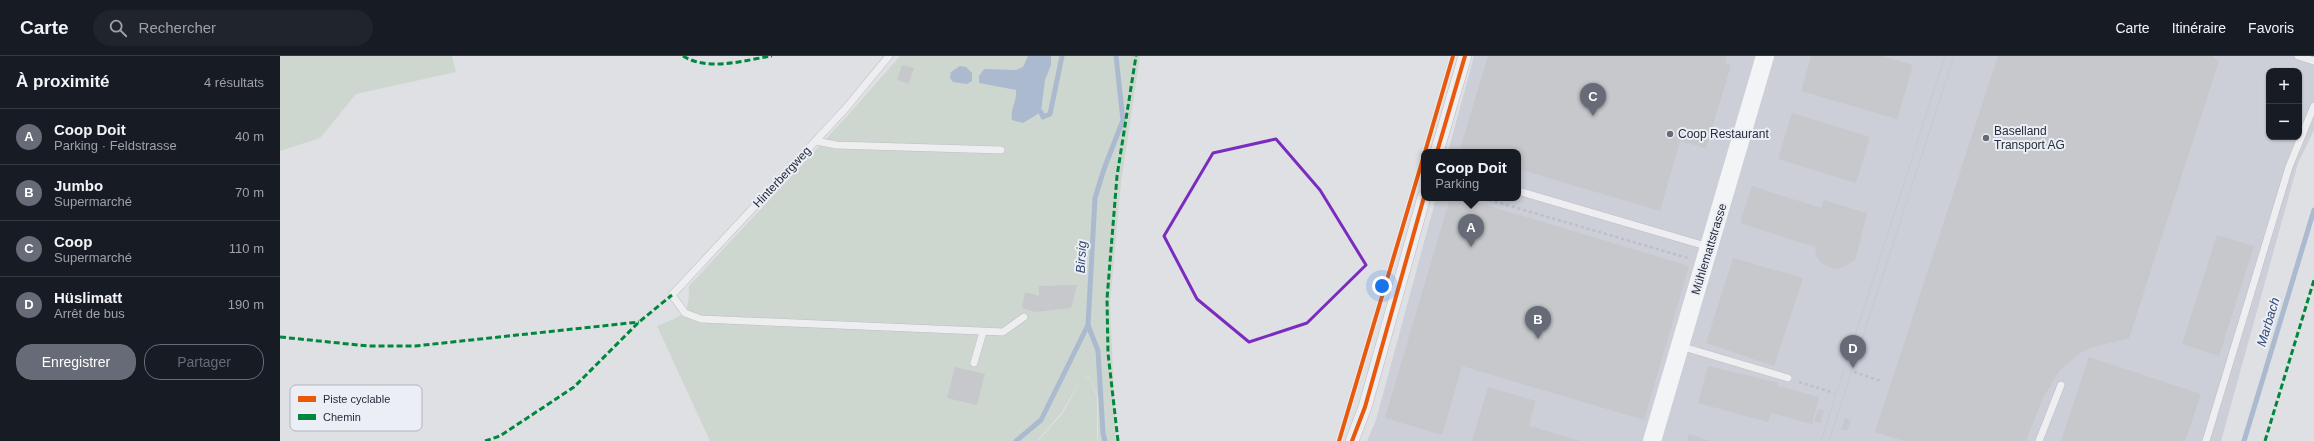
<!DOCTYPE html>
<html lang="fr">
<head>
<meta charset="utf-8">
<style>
	body { margin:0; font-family:Helvetica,sans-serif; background:#20242c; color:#f1f3f6 }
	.controls { position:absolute; right:12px; top:12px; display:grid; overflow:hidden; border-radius:8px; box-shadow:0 1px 3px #0004 }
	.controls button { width:36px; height:36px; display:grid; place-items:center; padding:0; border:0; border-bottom:1px solid #363941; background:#171b24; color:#f1f3f6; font:20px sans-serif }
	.you { position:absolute; left:1102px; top:230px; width:14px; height:14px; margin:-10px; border:3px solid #fff; border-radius:50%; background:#1a73e8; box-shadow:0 0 0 6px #1a73e833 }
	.badge { display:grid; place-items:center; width:26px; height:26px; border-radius:50%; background:#666b77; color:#fff; font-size:13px; font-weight:700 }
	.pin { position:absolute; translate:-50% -33px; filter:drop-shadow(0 1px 2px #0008) }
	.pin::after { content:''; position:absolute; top:21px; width:14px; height:12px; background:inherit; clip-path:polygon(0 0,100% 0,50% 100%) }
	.popup { position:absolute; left:1141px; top:93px; width:100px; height:52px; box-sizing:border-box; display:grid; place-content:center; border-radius:8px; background:#171b24; filter:drop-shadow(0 1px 3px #0005); font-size:13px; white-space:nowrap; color:#9ea1a6 }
	.popup b { font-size:15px; color:#f1f3f6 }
	.popup::after { content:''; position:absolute; left:50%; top:100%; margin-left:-8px; border:8px solid transparent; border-top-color:#171b24 }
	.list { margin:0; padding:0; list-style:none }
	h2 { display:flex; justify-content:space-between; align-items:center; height:52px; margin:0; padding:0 16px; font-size:17px }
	h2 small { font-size:13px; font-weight:400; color:#9ea1a6 }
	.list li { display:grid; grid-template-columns:26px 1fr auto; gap:12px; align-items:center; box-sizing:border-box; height:56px; padding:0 16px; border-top:1px solid #363941 }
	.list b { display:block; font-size:15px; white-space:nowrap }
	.list p { margin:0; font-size:13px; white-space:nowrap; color:#9ea1a6 }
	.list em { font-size:13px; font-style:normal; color:#9ea1a6 }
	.actions { display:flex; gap:8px; padding:12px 16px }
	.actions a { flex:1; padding:9px 0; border:1px solid #666b77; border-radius:16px; text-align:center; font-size:14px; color:#666b77 }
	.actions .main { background:#666b77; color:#fff }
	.icon { flex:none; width:22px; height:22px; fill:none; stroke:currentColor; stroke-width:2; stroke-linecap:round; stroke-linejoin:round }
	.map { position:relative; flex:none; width:2034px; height:385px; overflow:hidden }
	header { display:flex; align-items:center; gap:24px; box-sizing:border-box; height:56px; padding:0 20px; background:#171b24; border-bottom:1px solid #363941 }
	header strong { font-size:19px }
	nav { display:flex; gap:22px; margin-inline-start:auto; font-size:14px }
	.search { width:280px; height:36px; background:#20242c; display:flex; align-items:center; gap:10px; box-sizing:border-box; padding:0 14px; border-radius:22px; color:#9ea1a6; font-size:15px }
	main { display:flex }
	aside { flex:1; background:#171b24 }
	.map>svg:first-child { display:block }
	.built { fill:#cccfd7; fill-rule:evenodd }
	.green { fill:#ced7cf }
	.water { fill:#acbad0 }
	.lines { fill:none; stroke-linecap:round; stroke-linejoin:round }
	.stream { stroke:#acbad0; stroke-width:5 }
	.building { fill:#c6c8cc }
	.service-casing { stroke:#bdbec2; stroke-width:8 }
	.minor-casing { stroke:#bdbec2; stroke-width:14 }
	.path { stroke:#bebec4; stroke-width:2.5; stroke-dasharray:3 3; stroke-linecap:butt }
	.service { stroke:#eeeef1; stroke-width:7 }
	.minor { stroke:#eeeef1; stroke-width:13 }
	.secondary { stroke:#f2f4f5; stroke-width:18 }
	.tram { stroke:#c8c9cc; stroke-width:1 }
	.quiet { stroke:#00873e; stroke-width:3; stroke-dasharray:6 3; stroke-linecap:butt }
	.cycleway-casing { stroke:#ebeef4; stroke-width:6 }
	.cycleway { stroke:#e8590c; stroke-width:4 }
	.marked { fill:none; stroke:#7b2cbf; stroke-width:3; stroke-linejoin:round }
	.poi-dot { fill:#666b77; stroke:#ebeef4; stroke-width:1.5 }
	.labels { text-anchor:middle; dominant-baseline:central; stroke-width:4; stroke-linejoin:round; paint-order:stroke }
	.poi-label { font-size:12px; fill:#262c3c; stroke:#ebeef4; text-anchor:start }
	.street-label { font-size:12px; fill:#262c3c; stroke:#ebeef4 }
	.water-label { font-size:13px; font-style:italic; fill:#314670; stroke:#ebeef4 }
	.key { fill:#ebeef4; stroke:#b0b4bd; stroke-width:1 }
	.key-label { font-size:11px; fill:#262c3c }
</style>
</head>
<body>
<header>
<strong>Carte</strong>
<div class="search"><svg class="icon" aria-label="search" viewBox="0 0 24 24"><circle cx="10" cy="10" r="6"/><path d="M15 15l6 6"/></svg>Rechercher</div>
<nav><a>Carte</a><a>Itinéraire</a><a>Favoris</a></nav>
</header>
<main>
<aside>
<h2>À proximité<small>4 résultats</small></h2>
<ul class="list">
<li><span class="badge">A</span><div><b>Coop Doit</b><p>Parking · Feldstrasse</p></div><em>40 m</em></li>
<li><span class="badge">B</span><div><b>Jumbo</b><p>Supermarché</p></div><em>70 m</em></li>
<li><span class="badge">C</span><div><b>Coop</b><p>Supermarché</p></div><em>110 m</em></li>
<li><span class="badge">D</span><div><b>Hüslimatt</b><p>Arrêt de bus</p></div><em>190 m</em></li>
</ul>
<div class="actions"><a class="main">Enregistrer</a><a>Partager</a></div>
</aside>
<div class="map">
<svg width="2034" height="385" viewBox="0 0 2034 385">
	<rect width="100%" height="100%" fill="#dee0e4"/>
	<!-- built -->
	<path class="built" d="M1194 0H2034V74L2018 107 1941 385H1087L1096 364 1156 142H1238V96H1168ZM1989 15H2019V81H1989Z"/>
	<!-- green -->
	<g class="green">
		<path d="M0 0H172L176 16 76 38 40 82 0 95Z"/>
		<path d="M620 0H860L841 127 830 247 836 385H818V341L809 320 804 322 809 321 817 341V385H758L783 357 800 324 782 356 757 385H430L377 270C404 258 409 262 409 230L569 58Z"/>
	</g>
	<!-- water -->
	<g class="water">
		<path d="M748 0H771V9L765 24 761 56 743 67 732 64C730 53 737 46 736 34L699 27V20L704 13 736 14 743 11Z"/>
		<path d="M680 10 686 11 692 17V25L687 28 673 26 670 22 671 16Z"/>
	</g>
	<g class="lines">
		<!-- stream -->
		<g class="stream">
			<path d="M761 56 763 61 770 58 782 0"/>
			<path d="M808 269 818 295 823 377 825 385"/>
			<path d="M736 385 761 364 808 269 815 142 824 113 843 64 836 0"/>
			<path d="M1964 385 2034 154"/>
		</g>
	</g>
	<!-- building -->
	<g class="building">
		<path d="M1208 0H1447L1445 7 1451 9 1426 92 1400 85 1380 155 1238 113V96H1179Z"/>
		<path d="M1531 0H1602L1633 9 1617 63 1521 35Z"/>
		<path d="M1718 0H1932L1939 5 1849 282 1810 292 1799 298 1780 314 1762 344 1746 385H1624L1595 376Z"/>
		<path d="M622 9 634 12 629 28 617 24Z"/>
		<path d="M1512 57 1590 81 1576 127 1498 103Z"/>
		<path d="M1472 130 1541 152 1544 144 1587 157 1575 204 1561 212 1553 213 1540 206 1536 199 1535 191 1460 167Z"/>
		<path d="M1170 142H1183L1409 210 1364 364 1182 310 1162 379 1105 362Z"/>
		<path d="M1937 179 1974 190 1939 300 1902 288Z"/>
		<path d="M1453 202 1523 222 1494 310 1426 287Z"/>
		<path d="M797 229 791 252 756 256 742 252 745 236 759 240V230Z"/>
		<path d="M1809 301 1921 338 1905 385H1781Z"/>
		<path d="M1428 310 1499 327 1498 330 1539 341 1532 368 1491 357 1488 366 1418 347Z"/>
		<path d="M675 311 705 318 697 349 667 342Z"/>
		<path d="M1208 331 1256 345 1249 370 1301 385H1192Z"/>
		<path d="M1538 353 1544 355 1540 367 1534 365Z"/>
		<path d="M1565 362 1571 364 1567 375 1561 373Z"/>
		<path d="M1409 378 1430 385H1407Z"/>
	</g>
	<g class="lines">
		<!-- service casing -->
		<g class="service-casing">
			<g id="service">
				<path d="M609 0 566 52 392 239 405 257 421 263 723 276 744 261"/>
				<path d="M2018 0 2034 5"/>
				<path d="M536 85 556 89 721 94"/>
				<path d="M1238 135 1429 191"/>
				<path d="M1400 290 1508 322"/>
				<path d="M694 307 703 276"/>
				<path d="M1759 385 1781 329"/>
				<path d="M1926 385 2009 111 2034 50"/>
			</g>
		</g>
		<!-- minor casing -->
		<g class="minor-casing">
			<g id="minor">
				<path d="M1157 96 1185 0"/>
				<path d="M1072 385 1085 351 1144 141"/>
			</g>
		</g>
		<!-- path -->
		<g class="path">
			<path d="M1203 142 1408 202"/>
			<path d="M1565 303 1577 307"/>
			<path d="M1574 316 1601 325"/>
			<path d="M1519 326 1554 337"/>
		</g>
		<!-- service -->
		<use href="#service" class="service"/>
		<!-- minor -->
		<use href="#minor" class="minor"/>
		<!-- secondary -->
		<path class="secondary" d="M1372 385 1485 0"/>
		<!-- tram -->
		<g class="tram">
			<path d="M1541 385 1665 0"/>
			<path d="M1549 385 1674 0"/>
		</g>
		<!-- quiet -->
		<g class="quiet">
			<path d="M403 0C429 16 464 4 492 0"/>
			<path d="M0 281 88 290H135L359 266"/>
			<path d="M205 385 220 380 294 331 359 266 392 239"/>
			<path d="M838 385 828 297 827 243 837 120 856 0"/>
			<path d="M1985 385 2034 224"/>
		</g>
		<!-- cycleway casing -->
		<g class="cycleway-casing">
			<g id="cycleway">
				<path d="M1145 96 1173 0"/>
				<path d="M1157 96 1185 0"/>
				<path d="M1059 385 1144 99"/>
				<path d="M1072 385 1085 351 1144 141"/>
			</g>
		</g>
		<!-- cycleway -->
		<use href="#cycleway" class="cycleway"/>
	</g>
	<!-- marked area -->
	<path class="marked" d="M996 83 1040 134 1086 209 1027 267 969 286 917 243 884 180 933 97Z"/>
	<!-- markers -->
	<g class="poi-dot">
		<circle cx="1390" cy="78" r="4"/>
		<circle cx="1706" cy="82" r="4"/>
	</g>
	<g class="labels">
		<!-- poi labels -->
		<g class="poi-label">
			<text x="1714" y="75">Baselland<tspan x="1714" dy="14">Transport AG</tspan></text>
			<text x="1398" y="78">Coop Restaurant</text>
		</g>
		<!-- street labels -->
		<g class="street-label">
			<text transform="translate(502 121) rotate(-47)">Hinterbergweg</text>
			<text transform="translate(1429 193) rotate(-73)">Mühlemattstrasse</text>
		</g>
		<!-- water labels -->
		<g class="water-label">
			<text transform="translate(801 201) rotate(-87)">Birsig</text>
			<text transform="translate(1988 266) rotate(-73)">Marbach</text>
		</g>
	</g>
	<!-- legend -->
	<rect x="10" y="329" width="132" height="46" rx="6" class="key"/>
	<rect x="18" y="340" width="18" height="6" fill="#e8590c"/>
	<rect x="18" y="358" width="18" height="6" fill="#00873e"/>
	<g class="key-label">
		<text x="43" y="347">Piste cyclable</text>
		<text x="43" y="365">Chemin</text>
	</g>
</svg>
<div class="controls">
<button>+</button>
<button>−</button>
</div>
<div class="you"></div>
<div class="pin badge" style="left:1191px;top:191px">A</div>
<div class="popup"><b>Coop Doit</b>Parking</div>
<div class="pin badge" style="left:1258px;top:283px">B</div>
<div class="pin badge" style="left:1313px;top:60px">C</div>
<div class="pin badge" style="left:1573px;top:312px">D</div>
</div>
</main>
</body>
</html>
